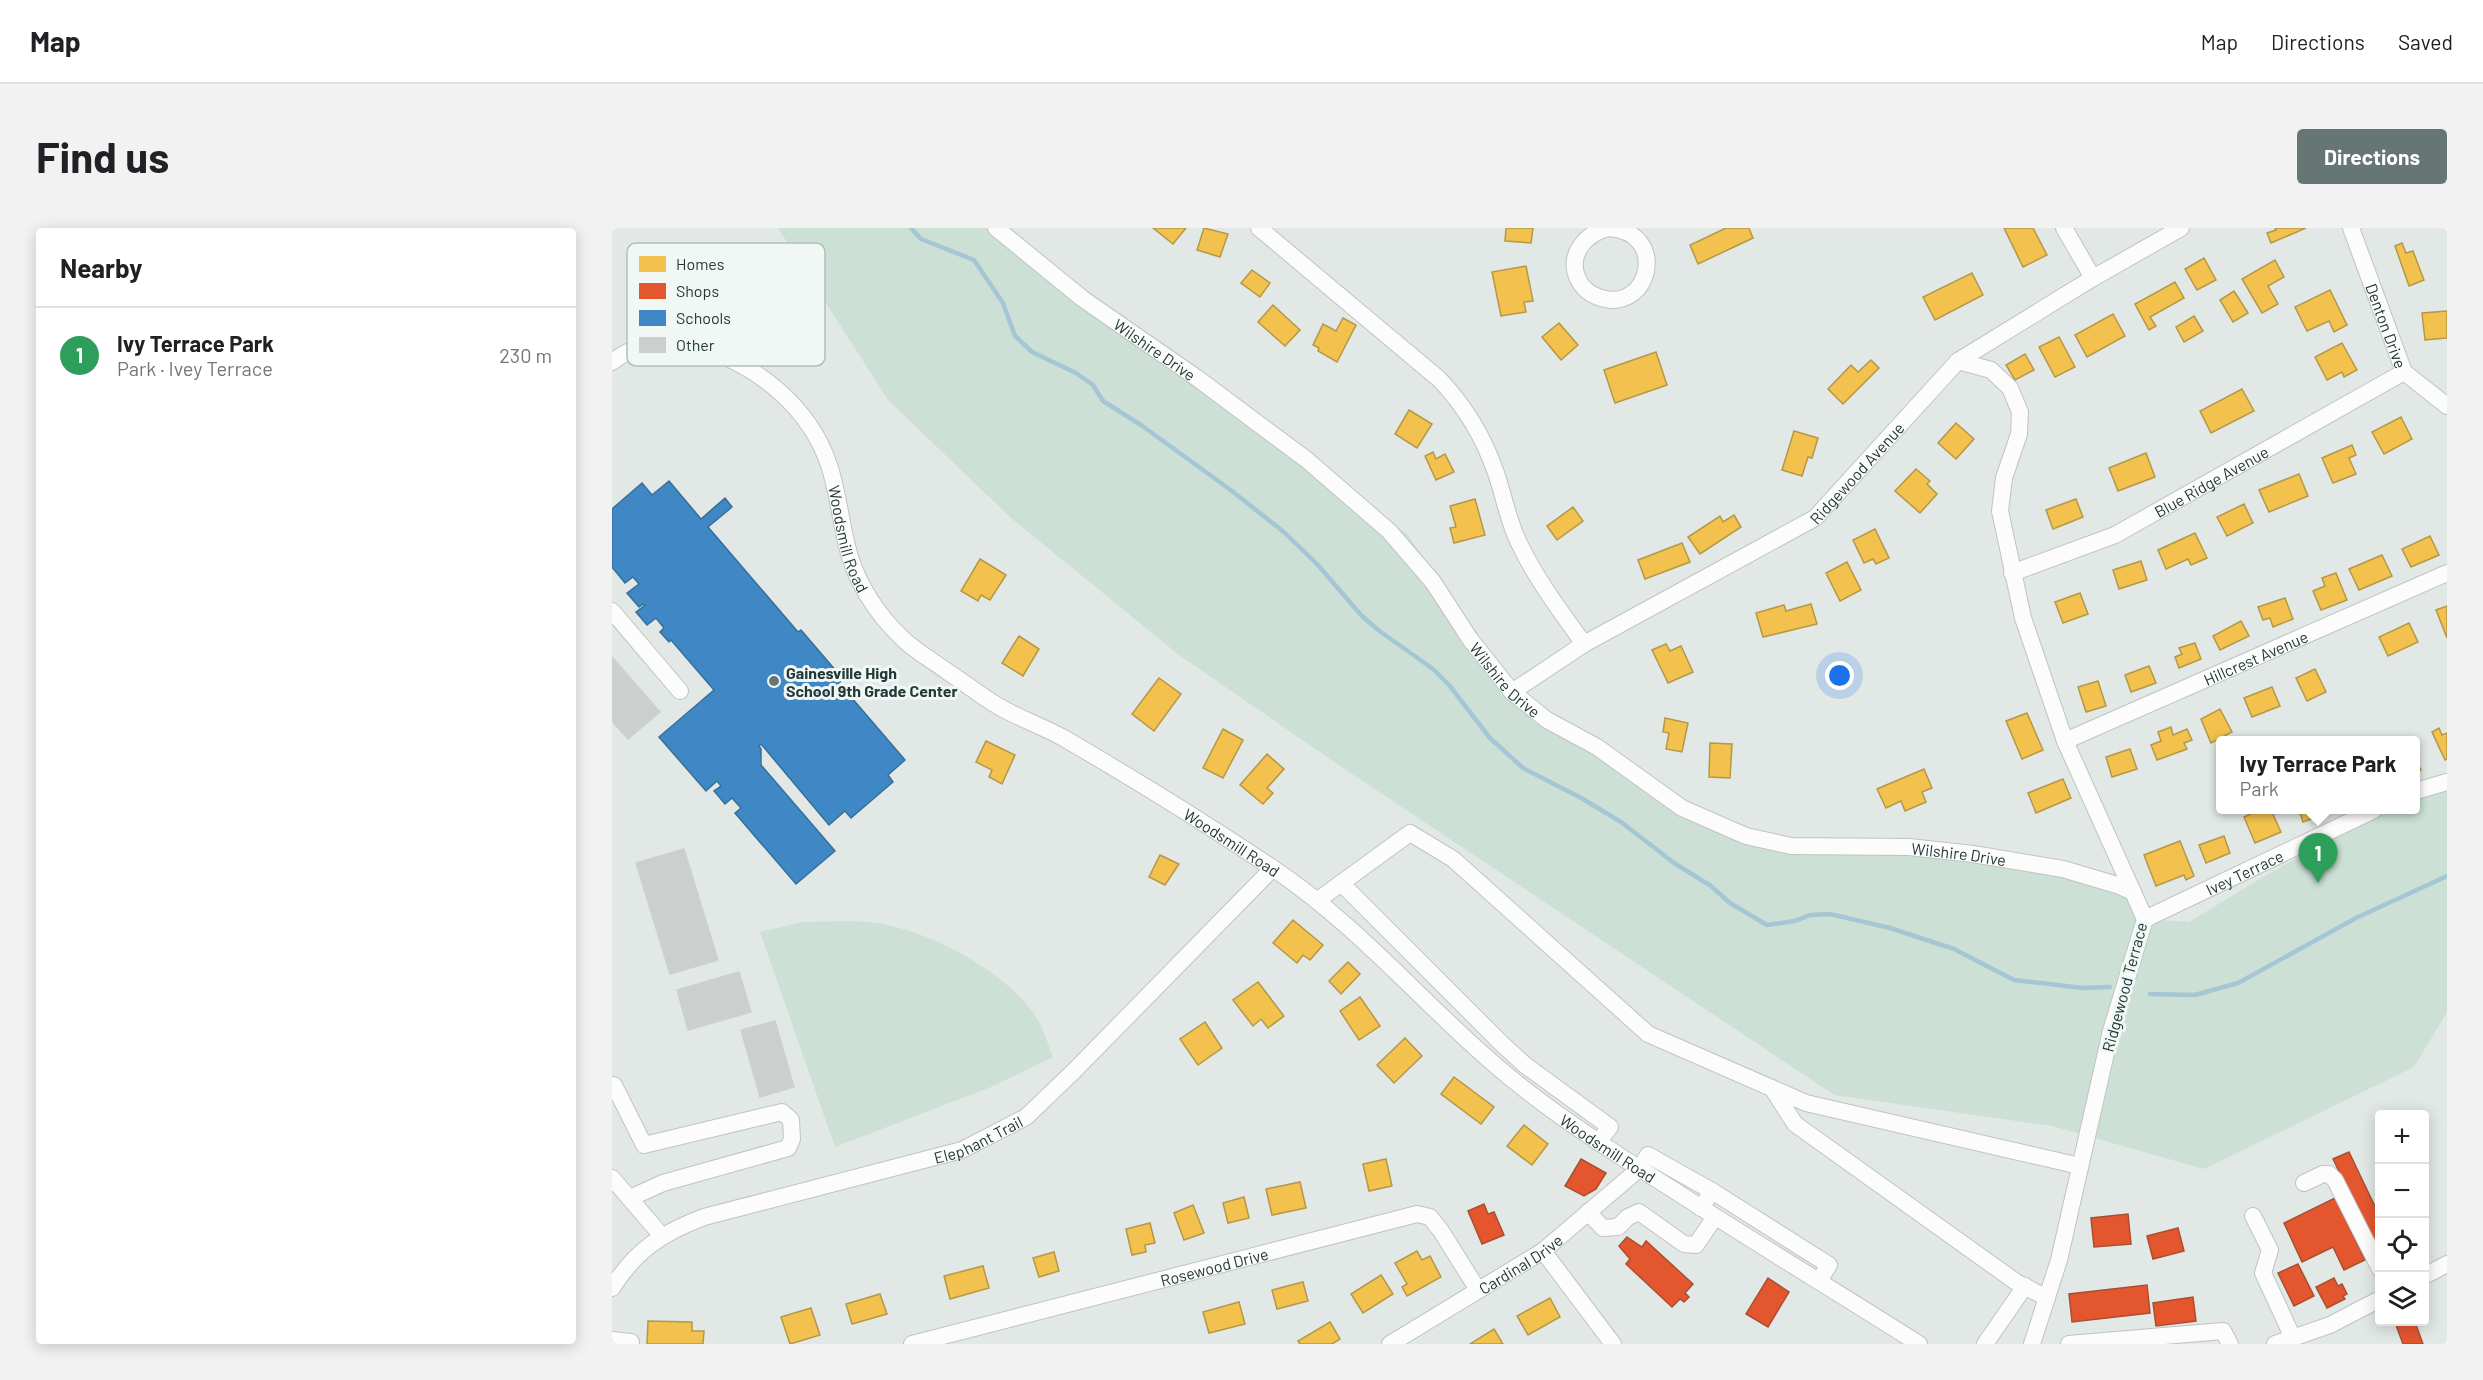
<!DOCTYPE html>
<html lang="en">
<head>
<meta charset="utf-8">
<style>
	body { margin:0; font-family:Barlow,sans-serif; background:#f2f2f2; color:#202124 }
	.controls { position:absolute; right:18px; bottom:18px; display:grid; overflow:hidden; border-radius:6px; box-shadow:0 3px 15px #0003 }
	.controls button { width:54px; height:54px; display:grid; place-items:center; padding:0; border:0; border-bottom:2px solid #e0e0e0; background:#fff; color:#202124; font:30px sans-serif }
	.you { position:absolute; left:1228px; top:448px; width:21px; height:21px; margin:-15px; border:4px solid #fff; border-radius:50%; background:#1a73e8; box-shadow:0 0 0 9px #1a73e833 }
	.badge { display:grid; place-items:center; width:39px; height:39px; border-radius:50%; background:#657674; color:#fff; font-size:20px; font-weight:700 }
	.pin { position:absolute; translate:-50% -50px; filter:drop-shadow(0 2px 3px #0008) }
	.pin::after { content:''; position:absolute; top:32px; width:21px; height:18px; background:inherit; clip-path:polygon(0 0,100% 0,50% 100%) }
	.popup { position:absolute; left:1604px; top:508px; width:204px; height:78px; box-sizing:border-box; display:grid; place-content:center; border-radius:6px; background:#fff; filter:drop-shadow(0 2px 4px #0005); font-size:20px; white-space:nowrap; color:#757577 }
	.popup b { font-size:22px; color:#202124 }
	.popup::after { content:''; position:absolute; left:50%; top:100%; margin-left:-12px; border:12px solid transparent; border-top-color:#fff }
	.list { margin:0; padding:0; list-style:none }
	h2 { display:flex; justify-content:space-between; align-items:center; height:78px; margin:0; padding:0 24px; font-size:26px }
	h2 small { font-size:20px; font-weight:400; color:#757577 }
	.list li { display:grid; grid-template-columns:39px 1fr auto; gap:18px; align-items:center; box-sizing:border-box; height:96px; padding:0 24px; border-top:2px solid #e0e0e0 }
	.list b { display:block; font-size:22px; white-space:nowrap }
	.list p { margin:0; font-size:20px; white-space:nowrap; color:#757577 }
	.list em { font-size:20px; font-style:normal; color:#757577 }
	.icon { flex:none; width:33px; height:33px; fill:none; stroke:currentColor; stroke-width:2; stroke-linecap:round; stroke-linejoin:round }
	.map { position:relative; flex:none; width:1835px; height:1116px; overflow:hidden; border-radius:6px }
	header { display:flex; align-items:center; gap:36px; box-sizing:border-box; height:84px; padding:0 30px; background:#fff; border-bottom:2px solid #e0e0e0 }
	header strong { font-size:28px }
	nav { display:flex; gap:33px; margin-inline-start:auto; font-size:21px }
	.intro { display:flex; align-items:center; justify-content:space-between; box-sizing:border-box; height:144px; padding:0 36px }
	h1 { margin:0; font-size:42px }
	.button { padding:15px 27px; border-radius:6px; background:#657674; color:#fff; font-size:21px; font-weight:700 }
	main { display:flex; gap:36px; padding:0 36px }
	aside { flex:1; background:#fff; border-radius:6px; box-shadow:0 3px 15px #0003 }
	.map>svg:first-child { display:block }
	.green { fill:#cce0d6 }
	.homes { fill:#f2c14e; stroke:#b49847; stroke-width:1.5 }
	.shops { fill:#e4572e; stroke:#aa4e31; stroke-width:1.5 }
	.schools { fill:#3f88c5; stroke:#36709a; stroke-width:1.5 }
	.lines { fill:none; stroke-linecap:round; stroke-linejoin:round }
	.stream { stroke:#a5c6d4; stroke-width:4.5 }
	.building { fill:#cbd0cf; stroke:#cbd1cf; stroke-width:1.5 }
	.minor-casing { stroke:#bfc4c3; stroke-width:18 }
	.minor { stroke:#fbfcfb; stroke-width:16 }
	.poi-dot { fill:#657674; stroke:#f0f7f5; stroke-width:2 }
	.labels { text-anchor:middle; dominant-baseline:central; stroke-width:6; stroke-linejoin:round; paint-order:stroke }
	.street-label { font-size:16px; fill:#223937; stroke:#f0f7f5 }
	.poi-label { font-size:16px; font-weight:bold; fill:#223937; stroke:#f0f7f5; text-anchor:start }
	.key { fill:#f0f7f5; stroke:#b2bebc; stroke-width:1.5 }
	.key-label { font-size:16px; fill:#223937 }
</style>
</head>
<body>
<header>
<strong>Map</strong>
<nav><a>Map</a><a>Directions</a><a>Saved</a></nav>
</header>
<div class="intro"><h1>Find us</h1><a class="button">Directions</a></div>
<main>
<aside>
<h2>Nearby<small></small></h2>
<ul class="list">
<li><span class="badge" style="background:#2e9e5b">1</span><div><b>Ivy Terrace Park</b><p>Park · Ivey Terrace</p></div><em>230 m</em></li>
</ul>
</aside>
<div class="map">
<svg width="1835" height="1116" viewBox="0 0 1835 1116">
	<rect width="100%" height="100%" fill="#e2e8e6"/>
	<!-- green -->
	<g class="green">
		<path d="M166 0H394L495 90 745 268 796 307 894 455 989 526 1136 612 1297 619 1505 657 1533 691 1577 694 1656 646 1772 582H1804V564L1835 554V784L1802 839 1592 941 1440 898 1222 867 728 538 567 427 399 290 276 172Z"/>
		<path d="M191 694C213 694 235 692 256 694 312 699 399 744 427 794 433 805 436 817 441 829L379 859 223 919 148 704Z"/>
	</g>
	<!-- homes -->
	<g class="homes">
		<path d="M541 0H574L561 16Z"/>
		<path d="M592 0 616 6 608 29 585 22Z"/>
		<path d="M894 0H921L919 15 893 13Z"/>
		<path d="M1114 0H1137L1141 10 1086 36 1078 17Z"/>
		<path d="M1392 0H1421L1435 27 1411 39Z"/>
		<path d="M1663 0H1694L1659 15 1655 5 1664 2Z"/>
		<path d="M1790 15 1794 25 1801 23 1812 52 1797 58 1783 18Z"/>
		<path d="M1592 30 1604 52 1585 62 1573 41Z"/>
		<path d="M1663 32 1672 49 1656 58 1666 76 1650 85 1630 51Z"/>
		<path d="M914 38 921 73 912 74 914 84 889 88 880 44Z"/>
		<path d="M640 42 658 55 648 69 629 55Z"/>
		<path d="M1360 45 1371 67 1323 92 1311 69Z"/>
		<path d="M1563 54 1572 70 1538 89 1544 98 1537 102 1523 76Z"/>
		<path d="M1718 62 1735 97 1722 104 1717 93 1695 103 1683 79Z"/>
		<path d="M1622 63 1636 85 1621 94 1608 72Z"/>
		<path d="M661 77 688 102 673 118 646 94Z"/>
		<path d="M1835 83V110L1813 112 1810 85Z"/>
		<path d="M1501 86 1513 108 1475 129 1463 107Z"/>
		<path d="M1582 88 1591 103 1572 114 1564 99Z"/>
		<path d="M731 90 744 97 725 134 706 123 707 120 701 117 711 96 724 103Z"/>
		<path d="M947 95 966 117 949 132 930 109Z"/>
		<path d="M1447 109 1463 139 1443 149 1427 119Z"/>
		<path d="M1730 115 1745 142 1732 149 1730 144 1715 152 1703 129Z"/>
		<path d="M1044 124 1055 157 1003 175 992 142Z"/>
		<path d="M1413 126 1422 142 1403 152 1394 137Z"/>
		<path d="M1259 132 1267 140 1231 176 1216 161 1239 137 1246 144Z"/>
		<path d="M1630 161 1642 183 1599 205 1588 183Z"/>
		<path d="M797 182 820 196 805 220 783 206Z"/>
		<path d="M1789 189 1800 211 1772 226 1760 204Z"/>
		<path d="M1344 195 1362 211 1344 231 1326 215Z"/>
		<path d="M1182 203 1206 210 1200 230 1196 229 1190 248 1170 242Z"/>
		<path d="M1740 217 1744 227 1737 230 1744 246 1721 255 1710 230Z"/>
		<path d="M821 224 824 231 833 226 842 244 824 252 813 228Z"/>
		<path d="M1534 225 1543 249 1506 263 1497 240Z"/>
		<path d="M1304 241 1318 253 1315 256 1325 266 1308 285 1283 263Z"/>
		<path d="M1687 246 1696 268 1657 284 1647 262Z"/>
		<path d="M863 271 873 307 842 315 838 300 844 299 838 278Z"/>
		<path d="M1464 271 1471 289 1441 301 1434 282Z"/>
		<path d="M1632 276 1641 295 1615 308 1605 289Z"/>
		<path d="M961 279 971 293 945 312 935 298Z"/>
		<path d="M1122 287 1129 299 1088 326 1076 309 1108 288 1111 294Z"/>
		<path d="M1263 301 1277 330 1264 336 1261 331 1252 335 1241 312Z"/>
		<path d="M1583 305 1595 330 1579 337 1576 331 1554 341 1546 322Z"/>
		<path d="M1818 308 1827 327 1799 339 1790 321Z"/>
		<path d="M1070 315 1078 334 1033 351 1026 332Z"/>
		<path d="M1770 327 1780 348 1747 362 1737 341Z"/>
		<path d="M368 331 394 347 378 372 369 367 366 373 349 363Z"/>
		<path d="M1529 333 1535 352 1507 361 1501 342Z"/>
		<path d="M1235 334 1249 362 1228 373 1214 345Z"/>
		<path d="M1724 345 1735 372 1709 382 1701 363 1713 358 1710 350Z"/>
		<path d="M1468 365 1476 386 1451 395 1443 374Z"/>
		<path d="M1673 370 1681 391 1661 399 1658 390 1651 392 1646 379Z"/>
		<path d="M1199 376 1205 396 1151 409 1144 385 1172 377 1174 383Z"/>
		<path d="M1835 378V410L1824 382Z"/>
		<path d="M1629 393 1637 408 1608 422 1601 408Z"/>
		<path d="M1797 395 1806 414 1776 428 1767 409Z"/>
		<path d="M407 408 427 421 411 448 390 435Z"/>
		<path d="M1583 415 1589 431 1567 440 1563 429 1570 426 1567 420Z"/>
		<path d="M1054 416 1058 423 1069 418 1081 444 1056 455 1040 422Z"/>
		<path d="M1537 438 1544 455 1519 464 1513 447Z"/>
		<path d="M1703 441 1714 464 1695 473 1684 450Z"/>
		<path d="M547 450 569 466 542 503 520 486Z"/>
		<path d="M1486 453 1494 478 1474 484 1466 459Z"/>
		<path d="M1660 459 1668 478 1640 489 1632 470Z"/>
		<path d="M1608 481 1620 504 1599 515 1589 491Z"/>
		<path d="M1415 485 1431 522 1410 531 1394 493Z"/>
		<path d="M1053 490 1076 495 1070 524 1054 521 1057 505 1051 504Z"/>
		<path d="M1559 499 1561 507 1575 501 1580 512 1572 515 1575 521 1545 532 1539 517 1549 513 1546 504Z"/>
		<path d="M1827 500 1830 507 1835 505V531L1833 532 1820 504Z"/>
		<path d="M611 501 631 512 611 550 591 540Z"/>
		<path d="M374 513 403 527 390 556 377 549 380 542 364 534Z"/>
		<path d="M1098 515 1120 516 1118 550 1097 549Z"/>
		<path d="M1518 521 1525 541 1500 549 1494 529Z"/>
		<path d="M655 526 672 541 655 560 661 565 651 576 628 557Z"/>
		<path d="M1804 532 1809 542 1804 545Z"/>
		<path d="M1312 541 1320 560 1310 564 1314 574 1293 583 1289 573 1274 580 1265 561Z"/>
		<path d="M1451 551 1459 570 1424 585 1416 565Z"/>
		<path d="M1648 582H1659L1669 604 1643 615 1632 589Z"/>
		<path d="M1687 582H1708L1710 587 1691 594Z"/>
		<path d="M1612 608 1618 625 1594 635 1587 617Z"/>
		<path d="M1568 613 1582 648 1574 652 1572 647 1544 658 1532 627Z"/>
		<path d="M548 627 567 636 553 657 537 649Z"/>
		<path d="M681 692 711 717 698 732 691 727 685 735 661 715Z"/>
		<path d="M736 734 748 746 729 766 717 753Z"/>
		<path d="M646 754 672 788 656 800 649 791 641 798 621 772Z"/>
		<path d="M748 769 768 798 747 812 728 783Z"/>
		<path d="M593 794 610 820 586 837 568 811Z"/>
		<path d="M793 810 810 828 782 855 765 837Z"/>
		<path d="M842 849 882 879 869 896 829 866Z"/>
		<path d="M912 897 936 916 920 937 895 918Z"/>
		<path d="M774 931 780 958 757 963 751 936Z"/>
		<path d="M688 954 694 980 660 987 654 961Z"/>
		<path d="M632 969 637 990 616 995 611 975Z"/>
		<path d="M581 977 592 1005 572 1012 562 985Z"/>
		<path d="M538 995 543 1015 533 1017 534 1024 520 1027 514 1001Z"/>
		<path d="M805 1023 810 1032 818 1028 829 1049 795 1068 790 1059 795 1056 783 1035Z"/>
		<path d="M442 1024 447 1043 427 1049 421 1030Z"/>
		<path d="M371 1038 377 1060 338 1071 332 1048Z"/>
		<path d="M769 1047 781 1066 751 1085 739 1066Z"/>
		<path d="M691 1054 696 1073 665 1081 660 1062Z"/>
		<path d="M268 1066 275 1086 240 1096 234 1076Z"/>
		<path d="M938 1070 948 1089 916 1107 905 1088Z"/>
		<path d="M627 1074 633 1096 597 1105 591 1084Z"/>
		<path d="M199 1080 208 1107 178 1116 169 1089Z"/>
		<path d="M36 1093 80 1094V1103H92L91 1116H35Z"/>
		<path d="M718 1094 728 1111 720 1116H688L686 1113Z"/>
		<path d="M882 1101 891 1116H858Z"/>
	</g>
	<!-- shops -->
	<g class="shops">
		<path d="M1737 924 1768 989V1029L1721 931Z"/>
		<path d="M969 931 994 945 984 961 972 968 953 958Z"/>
		<path d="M1723 970 1753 1032 1732 1042 1721 1019 1690 1034 1672 995Z"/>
		<path d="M872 976 876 986 882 984 892 1007 870 1016 856 983Z"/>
		<path d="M1516 986 1519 1016 1482 1019 1479 990Z"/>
		<path d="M1566 1000 1572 1023 1541 1031 1535 1008Z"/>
		<path d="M1015 1009 1030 1019 1034 1013 1081 1056 1073 1065 1077 1069 1072 1074 1068 1071 1060 1079 1014 1036 1018 1031 1007 1018Z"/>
		<path d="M1686 1036 1702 1068 1682 1078 1666 1045Z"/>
		<path d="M1156 1050 1177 1064 1156 1099 1134 1086Z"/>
		<path d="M1722 1050 1726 1058 1730 1056 1735 1066 1731 1068 1733 1071 1715 1080 1704 1059Z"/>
		<path d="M1535 1057 1538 1085 1460 1094 1457 1066Z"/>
		<path d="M1581 1069 1584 1093 1544 1098 1541 1075Z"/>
		<path d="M1794 1094H1803L1811 1116H1791L1784 1097Z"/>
	</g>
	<!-- schools -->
	<path class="schools" d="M57 253 89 291 113 270 120 279 96 299 186 404 189 402 231 451 227 455 293 532 276 547 281 554 239 590 233 583 217 597 149 516 147 518 149 521V537L223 623 184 656 123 585 129 580 120 570 113 576 102 563 109 558 105 553 94 563 47 509 102 462 59 412 57 414 48 404 52 400 44 390 35 397 24 384 33 377 31 376 27 379 15 365 27 356 21 349 13 355 0 339V281L30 255 40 267Z"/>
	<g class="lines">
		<!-- stream -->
		<g class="stream">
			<path d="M299 0 309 11 362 32 391 75 403 108 420 124 464 145 481 157 491 173 529 197 620 263 673 305 705 336 749 387 766 402 821 441 837 457 878 510 911 540 971 571 1009 594 1062 635 1099 658 1118 675 1155 697 1183 693 1198 687 1218 686 1278 700 1342 721 1402 752 1471 760 1498 759"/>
			<path d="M1538 766 1583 767 1626 755 1744 690 1835 648"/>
		</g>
	</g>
	<!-- building -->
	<g class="building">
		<path d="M0 429 48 484 16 511 0 493Z"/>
		<path d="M72 621 106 732 58 746 24 635Z"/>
		<path d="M127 744 139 784 76 802 65 762Z"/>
		<path d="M163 793 182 859 148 869 129 802Z"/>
	</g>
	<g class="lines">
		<!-- minor casing -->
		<g class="minor-casing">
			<g id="minor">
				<path id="s1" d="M384 0 471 71 585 150 695 232 777 303 821 354 858 411 900 464 935 492 985 519 1070 580 1134 608 1179 618 1297 619 1361 626 1451 641 1505 657 1521 664"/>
				<path d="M647 0 827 151C852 177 872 210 884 245 892 268 896 293 907 315 924 351 949 384 972 416"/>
				<path d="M996 0C973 6 955 27 966 51 970 60 978 66 986 69 1038 88 1058 4 997 0"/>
				<path d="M1452 0 1481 50"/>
				<path id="s2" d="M1739 0 1792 144 1835 178"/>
				<path d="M1346 133 1379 142 1398 160 1408 184 1407 206 1392 250 1388 283 1411 390 1453 513 1533 691 1499 803 1447 1032 1420 1116"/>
				<path id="s3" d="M0 134C27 113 57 111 89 120 146 137 198 180 217 237 227 267 229 299 238 329 247 358 266 387 288 408 302 423 320 432 336 444 353 455 369 468 386 478 408 491 433 499 455 512 524 552 593 595 659 639 754 702 823 791 911 860 958 897 1009 929 1060 961 1142 1014 1225 1064 1307 1116"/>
				<path id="s4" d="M1400 345 1503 307 1792 144"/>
				<path d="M0 383 68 463"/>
				<path id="s5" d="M900 464 972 416 1203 290 1346 133 1481 50 1569 0"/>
				<path id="s6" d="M1453 513 1835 345"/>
				<path d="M1804 563 1835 554"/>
				<path d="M729 655 889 815 913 837 998 899 986 914"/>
				<path d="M706 672 798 605 841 631 1036 806 1194 875 1468 938"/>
				<path id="s7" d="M1533 691 1762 582"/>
				<path d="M2 857 32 917 170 884 179 892 180 911 176 920 51 955 18 970"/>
				<path d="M1160 860 1183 896 1404 1054 1435 1070"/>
				<path d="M0 950 49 1007"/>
				<path d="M1692 955 1711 946H1717L1723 952 1768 1041"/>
				<path d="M1100 963 1217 1037 1207 1053"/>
				<path d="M976 984 991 1000 1006 999 1016 989 1027 984 1072 1016 1084 1017 1103 989"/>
				<path d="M1641 988 1658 1022 1651 1045 1681 1110"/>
				<path d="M931 1023 1001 1116"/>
				<path d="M1812 1048 1835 1036"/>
				<path id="s8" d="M0 1060C24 1022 50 1005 92 989L350 922 414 889 462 843 661 640"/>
				<path d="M0 1112 19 1114V1116"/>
				<path id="s9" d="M300 1116 805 986 818 989 829 1003 866 1062"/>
				<path id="s10" d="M778 1116 931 1023 1027 941 1036 927 1100 963 1089 980"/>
				<path d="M1373 1116 1413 1058"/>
				<path d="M1457 1116 1611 1103 1618 1116"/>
				<path d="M1663 1116 1718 1097 1768 1071"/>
			</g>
		</g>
		<!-- minor -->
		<use href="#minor" class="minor"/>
	</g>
	<!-- markers -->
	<circle class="poi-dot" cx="162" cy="453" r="6"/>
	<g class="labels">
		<!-- street labels -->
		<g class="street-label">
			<text stroke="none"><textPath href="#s2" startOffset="104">Denton Drive</textPath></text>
			<text stroke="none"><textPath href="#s1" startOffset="200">Wilshire Drive</textPath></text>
			<text stroke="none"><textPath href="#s5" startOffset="411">Ridgewood Avenue</textPath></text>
			<text stroke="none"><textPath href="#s4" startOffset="220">Blue Ridge Avenue</textPath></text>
			<text stroke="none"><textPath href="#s3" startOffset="350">Woodsmill Road</textPath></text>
			<text stroke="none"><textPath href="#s6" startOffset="208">Hillcrest Avenue</textPath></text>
			<text stroke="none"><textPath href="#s1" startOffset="686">Wilshire Drive</textPath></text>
			<text stroke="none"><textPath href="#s3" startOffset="854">Woodsmill Road</textPath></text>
			<text stroke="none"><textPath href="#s1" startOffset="1190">Wilshire Drive</textPath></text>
			<text stroke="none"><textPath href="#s7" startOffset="110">Ivey Terrace</textPath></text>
			<text transform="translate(1512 759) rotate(-75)">Ridgewood Terrace</text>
			<text stroke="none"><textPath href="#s8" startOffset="404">Elephant Trail</textPath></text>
			<text stroke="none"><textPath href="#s3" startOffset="1340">Woodsmill Road</textPath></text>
			<text stroke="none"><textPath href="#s10" startOffset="153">Cardinal Drive</textPath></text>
			<text stroke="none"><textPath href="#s9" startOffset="312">Rosewood Drive</textPath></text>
		</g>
		<!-- poi labels -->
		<g class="poi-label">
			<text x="174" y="444">Gainesville High<tspan x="174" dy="18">School 9th Grade Center</tspan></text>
		</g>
	</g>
	<!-- legend -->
	<rect x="15" y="15" width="198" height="123" rx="9" class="key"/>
	<rect x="27" y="28" width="27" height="16" fill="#f2c14e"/>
	<rect x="27" y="55" width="27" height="16" fill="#e4572e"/>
	<rect x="27" y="82" width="27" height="16" fill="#3f88c5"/>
	<rect x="27" y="109" width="27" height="16" fill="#cbd0cf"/>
	<g class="key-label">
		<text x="64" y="42">Homes</text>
		<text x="64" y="69">Shops</text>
		<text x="64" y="96">Schools</text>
		<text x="64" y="123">Other</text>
	</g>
</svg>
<div class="controls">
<button>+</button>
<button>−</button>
<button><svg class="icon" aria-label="locate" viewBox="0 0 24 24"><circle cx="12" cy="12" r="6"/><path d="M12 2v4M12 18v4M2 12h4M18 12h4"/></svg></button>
<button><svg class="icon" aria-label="layers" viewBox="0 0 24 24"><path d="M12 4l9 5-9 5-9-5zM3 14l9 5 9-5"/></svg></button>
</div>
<div class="you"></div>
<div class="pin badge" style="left:1706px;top:655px;background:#2e9e5b">1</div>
<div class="popup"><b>Ivy Terrace Park</b>Park</div>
</div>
</main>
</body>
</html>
